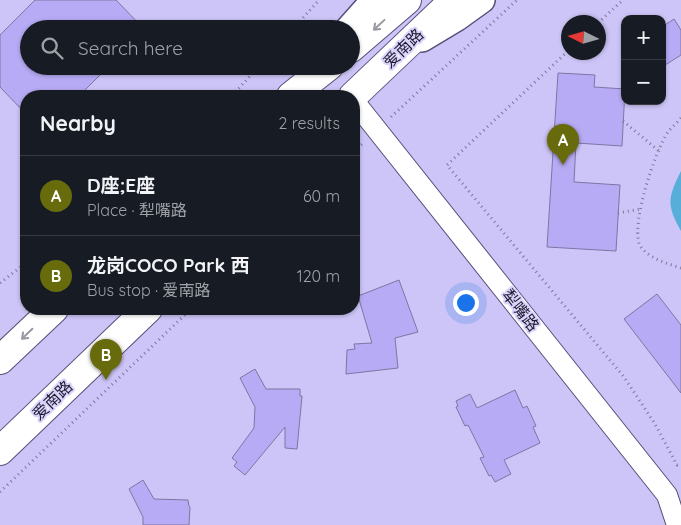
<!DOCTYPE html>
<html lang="en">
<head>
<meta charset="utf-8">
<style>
	body { margin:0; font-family:Quicksand,"Noto Sans SC",sans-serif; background:#20242c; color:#f1f3f6 }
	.controls { position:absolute; right:15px; top:15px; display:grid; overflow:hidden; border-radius:10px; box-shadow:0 1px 4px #0004 }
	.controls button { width:45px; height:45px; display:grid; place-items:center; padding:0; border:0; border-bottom:1px solid #363941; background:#171b24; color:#f1f3f6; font:25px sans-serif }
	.compass { position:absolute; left:561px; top:15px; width:45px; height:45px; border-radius:50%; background:#171b24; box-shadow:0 1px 4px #0004; rotate:275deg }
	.you { position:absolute; left:465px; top:302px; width:18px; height:18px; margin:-12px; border:4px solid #fff; border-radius:50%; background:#1a73e8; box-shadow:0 0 0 8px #1a73e833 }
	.badge { display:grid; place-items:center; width:32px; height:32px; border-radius:50%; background:#676b0c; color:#fff; font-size:16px; font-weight:700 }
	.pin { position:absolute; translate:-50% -41px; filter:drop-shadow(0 1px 2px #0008) }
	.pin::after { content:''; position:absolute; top:26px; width:18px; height:15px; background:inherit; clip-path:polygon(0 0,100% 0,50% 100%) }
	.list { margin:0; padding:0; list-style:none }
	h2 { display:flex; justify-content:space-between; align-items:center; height:65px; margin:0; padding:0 20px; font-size:21px }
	h2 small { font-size:16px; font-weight:400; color:#9ea1a6 }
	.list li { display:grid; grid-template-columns:32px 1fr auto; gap:15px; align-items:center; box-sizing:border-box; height:80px; padding:0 20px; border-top:1px solid #363941 }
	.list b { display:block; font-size:19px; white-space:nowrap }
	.list p { margin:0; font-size:16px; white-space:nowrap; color:#9ea1a6 }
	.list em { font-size:16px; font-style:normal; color:#9ea1a6 }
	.icon { flex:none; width:28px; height:28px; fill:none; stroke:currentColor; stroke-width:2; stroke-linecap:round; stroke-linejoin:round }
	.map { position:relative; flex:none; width:681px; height:525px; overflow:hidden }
	.search { position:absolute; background:#171b24; box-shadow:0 1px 4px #0004; left:20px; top:20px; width:340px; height:55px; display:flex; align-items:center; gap:12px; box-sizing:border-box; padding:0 18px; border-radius:28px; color:#9ea1a6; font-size:19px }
	.panel { position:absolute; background:#171b24; box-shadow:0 1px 4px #0004; left:20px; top:90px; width:340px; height:225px; border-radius:20px }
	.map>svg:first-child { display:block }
	.water { fill:#56aed9 }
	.building { fill:#b8abf5; stroke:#7d76a3 }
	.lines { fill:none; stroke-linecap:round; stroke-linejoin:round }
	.minor-casing { stroke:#564f79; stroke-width:22 }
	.tertiary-casing { stroke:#564f79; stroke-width:28 }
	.secondary-casing { stroke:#564f79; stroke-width:30 }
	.path { stroke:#7d779a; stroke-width:3; stroke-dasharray:1 4; stroke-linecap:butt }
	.minor { stroke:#fff; stroke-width:20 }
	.tertiary { stroke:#fff; stroke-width:25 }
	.secondary { stroke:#fff; stroke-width:28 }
	.oneway { stroke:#9a98a0 }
	.labels { text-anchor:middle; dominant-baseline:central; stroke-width:4; stroke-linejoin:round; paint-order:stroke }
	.street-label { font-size:16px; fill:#1e1a2c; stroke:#dad4fc }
</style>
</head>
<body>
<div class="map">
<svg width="681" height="525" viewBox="0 0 681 525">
	<rect width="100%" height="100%" fill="#cdc5f7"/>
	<!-- water -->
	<path class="water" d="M681 171V231C666 205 668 197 681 171Z"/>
	<!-- building -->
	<g class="building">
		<path d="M35 0H116L144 29H29V66H109L79 96H26V114L0 87V35Z"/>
		<path d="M674 19 681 30V55L662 67V27Z"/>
		<path d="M558 73 595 75 594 87 625 89 622 146 576 143 574 182 620 185 616 251 547 247Z"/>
		<path d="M399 280 418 332 395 338 398 368 346 374 347 350 355 349 354 344 372 343 358 296Z"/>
		<path d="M657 294 681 325V393L624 319Z"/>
		<path d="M255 369 266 389H300V396H302L297 449 285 448V427L245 475 234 466 237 462 232 458 254 428 255 407 240 378Z"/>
		<path d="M515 390 523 408 527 406 536 426 533 427 540 443 504 460 511 474 495 482 491 475 489 476 480 458 484 457 468 425 465 426 456 407 458 406 456 401 470 394 477 408Z"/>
		<path d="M143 480 154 499 188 500 189 506 190 507 189 525H143V517L129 489Z"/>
	</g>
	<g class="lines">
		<!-- minor casing -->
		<g class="minor-casing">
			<path id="minor" d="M354 101 667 495 677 525"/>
		</g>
		<!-- tertiary casing -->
		<g class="tertiary-casing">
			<g id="tertiary">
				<path d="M348 29 374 0"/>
				<path d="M422 39 457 18 482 0"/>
			</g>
		</g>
		<!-- secondary casing -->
		<g class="secondary-casing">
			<g id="secondary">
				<path d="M351 48 407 0"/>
				<path d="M291 96 329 66"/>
				<path d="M353 96 454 0"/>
				<path d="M0 360 54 309"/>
				<path d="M0 451 148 309"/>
			</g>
		</g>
		<!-- path -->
		<g class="path">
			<path d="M598 23 623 0"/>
			<path d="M293 29 319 0"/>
			<path d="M568 51 447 165 624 377 655 424 677 465 681 464"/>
			<path d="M232 96 259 66"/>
			<path d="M391 117 517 0"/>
			<path d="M681 118C677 123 672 127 668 132 655 151 632 221 639 243 644 257 668 264 681 268"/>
			<path d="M623 121 659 151"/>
			<path d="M354 152 363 143"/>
			<path d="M618 213 641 209"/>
			<path d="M0 283 26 263"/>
			<path d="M0 492 191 309"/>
		</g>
		<!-- minor -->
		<use href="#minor" class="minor"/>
		<!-- tertiary -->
		<use href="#tertiary" class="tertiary"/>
		<!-- secondary -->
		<use href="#secondary" class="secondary"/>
	</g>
	<!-- one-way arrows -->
	<defs><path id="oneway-shaft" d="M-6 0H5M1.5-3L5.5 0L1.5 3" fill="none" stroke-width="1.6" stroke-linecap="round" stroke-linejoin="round" transform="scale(1.25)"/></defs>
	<g class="oneway">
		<use href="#oneway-shaft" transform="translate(379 25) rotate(137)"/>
		<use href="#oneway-shaft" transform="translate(27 334) rotate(136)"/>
	</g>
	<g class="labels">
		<!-- street labels -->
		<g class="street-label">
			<text transform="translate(403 48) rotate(-44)">爱南路</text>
			<text transform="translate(521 310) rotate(52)">犁嘴路</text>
			<text transform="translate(52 400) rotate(-44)">爱南路</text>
		</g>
	</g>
</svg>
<div class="controls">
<button>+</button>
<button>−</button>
</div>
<svg class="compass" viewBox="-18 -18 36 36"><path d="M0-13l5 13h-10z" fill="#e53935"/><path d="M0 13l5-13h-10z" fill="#9ea1a6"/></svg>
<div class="you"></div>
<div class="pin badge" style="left:563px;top:165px">A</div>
<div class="pin badge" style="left:106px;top:380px">B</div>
<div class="search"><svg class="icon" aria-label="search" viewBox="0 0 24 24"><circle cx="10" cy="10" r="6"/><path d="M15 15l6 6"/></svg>Search here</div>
<section class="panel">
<h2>Nearby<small>2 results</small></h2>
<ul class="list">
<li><span class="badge">A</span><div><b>D座;E座</b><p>Place · 犁嘴路</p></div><em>60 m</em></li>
<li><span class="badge">B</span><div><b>龙岗COCO Park 西</b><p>Bus stop · 爱南路</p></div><em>120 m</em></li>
</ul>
</section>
</div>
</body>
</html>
